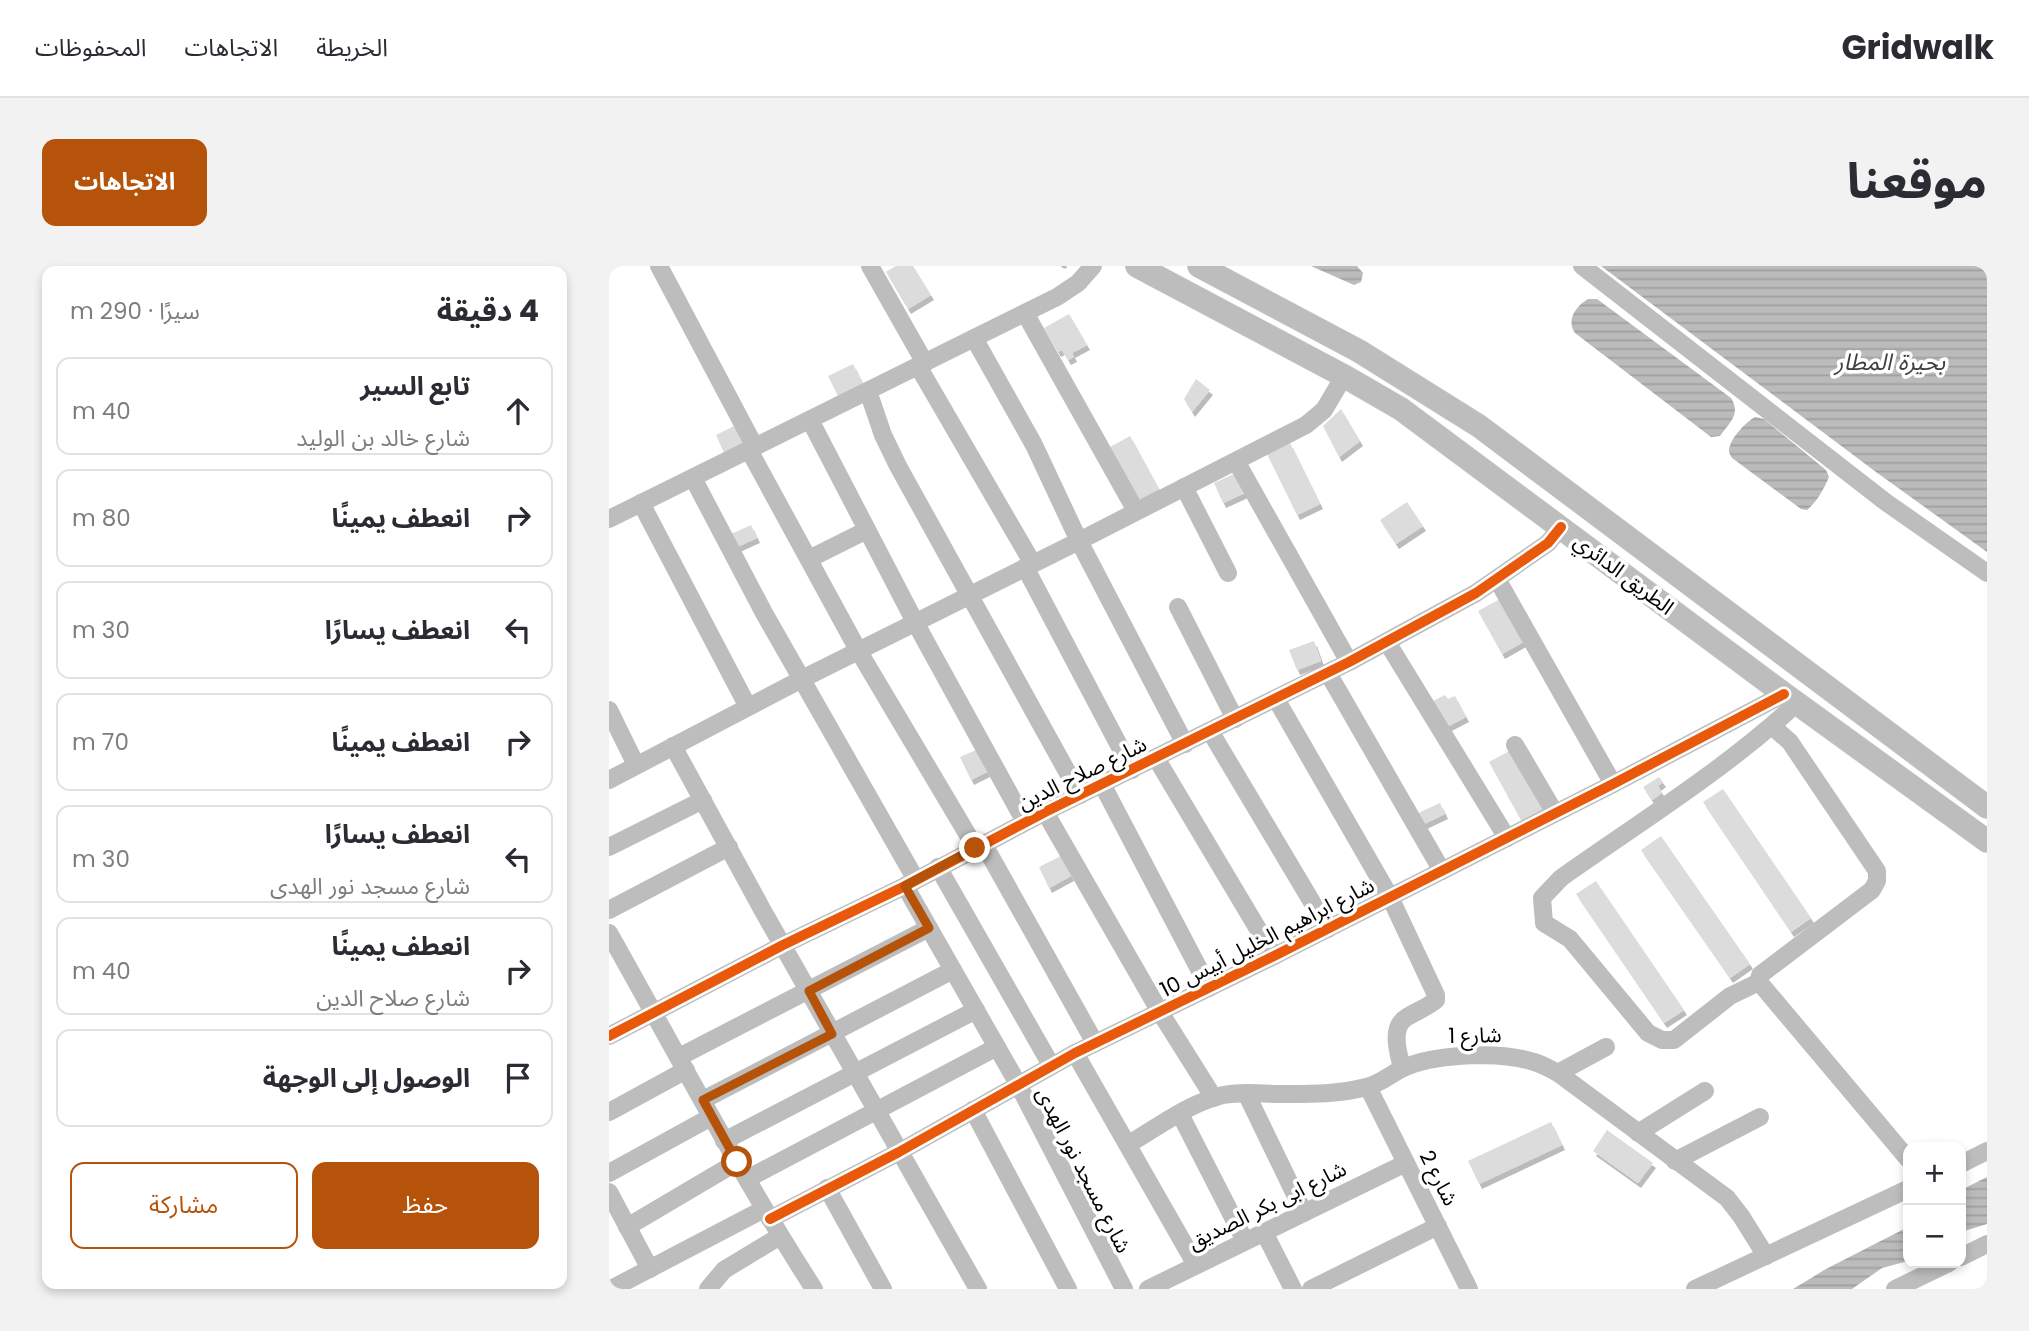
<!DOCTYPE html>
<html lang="ar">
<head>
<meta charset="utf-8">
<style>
	body { margin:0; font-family:Poppins,"Noto Sans Arabic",sans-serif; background:#f2f2f3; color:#2b2b33; direction:rtl }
	.controls { position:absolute; right:21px; bottom:21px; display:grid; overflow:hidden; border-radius:14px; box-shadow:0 4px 10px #0003 }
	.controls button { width:63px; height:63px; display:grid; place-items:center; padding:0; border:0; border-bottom:2px solid #e1e1e2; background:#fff; color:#2b2b33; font:35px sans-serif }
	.stop { position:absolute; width:21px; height:21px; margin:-16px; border:5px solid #b45309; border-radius:50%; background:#fff }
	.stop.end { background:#b45309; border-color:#fff; box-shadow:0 2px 7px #0008 }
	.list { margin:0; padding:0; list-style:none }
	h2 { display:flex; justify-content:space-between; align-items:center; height:91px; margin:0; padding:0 28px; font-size:30px }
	h2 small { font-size:23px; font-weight:400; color:#7c7c81 }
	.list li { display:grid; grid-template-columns:46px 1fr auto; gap:21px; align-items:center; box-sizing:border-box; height:98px; margin:0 14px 14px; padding:0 14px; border:2px solid #e1e1e2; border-radius:14px }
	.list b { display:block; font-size:26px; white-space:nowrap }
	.list p { margin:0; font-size:23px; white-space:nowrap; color:#7c7c81 }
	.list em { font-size:23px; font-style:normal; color:#7c7c81 }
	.actions { display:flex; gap:14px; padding:21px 28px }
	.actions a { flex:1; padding:16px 0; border:2px solid #b45309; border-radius:14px; text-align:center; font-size:24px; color:#b45309 }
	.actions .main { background:#b45309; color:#fff }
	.icon { flex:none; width:38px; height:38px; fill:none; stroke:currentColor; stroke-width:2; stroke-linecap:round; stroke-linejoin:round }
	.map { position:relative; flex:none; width:1378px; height:1023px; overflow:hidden; direction:ltr; border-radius:14px }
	header { display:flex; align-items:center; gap:42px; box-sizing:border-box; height:98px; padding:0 35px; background:#fff; border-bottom:2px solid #e1e1e2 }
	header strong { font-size:33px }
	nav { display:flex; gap:38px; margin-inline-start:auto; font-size:24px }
	.intro { display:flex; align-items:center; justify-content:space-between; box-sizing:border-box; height:168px; padding:0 42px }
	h1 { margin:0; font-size:49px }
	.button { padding:18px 32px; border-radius:14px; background:#b45309; color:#fff; font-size:24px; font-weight:700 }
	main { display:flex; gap:42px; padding:0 42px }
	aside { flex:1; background:#fff; border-radius:14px; box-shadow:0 4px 10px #0003 }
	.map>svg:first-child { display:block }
	.water { fill:url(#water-rules) }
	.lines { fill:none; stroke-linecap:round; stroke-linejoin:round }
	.stream { stroke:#bbb; stroke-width:3.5 }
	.building { fill:#dcdcdc; filter:url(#shadow) }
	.major-casing { stroke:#dbdbdb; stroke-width:24 }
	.minor { stroke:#bdbdbd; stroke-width:18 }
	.major { stroke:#bdbdbd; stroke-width:23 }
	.cycleway-casing { stroke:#fff; stroke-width:15 }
	.cycleway { stroke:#e8590c; stroke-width:10 }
	.route { stroke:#b45309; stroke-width:9 }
	.labels { text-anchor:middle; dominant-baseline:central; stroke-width:7; stroke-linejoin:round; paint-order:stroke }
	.street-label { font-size:21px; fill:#000; stroke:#fff }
	.water-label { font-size:23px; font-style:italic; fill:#3f3f3f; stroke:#fff }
</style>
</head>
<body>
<header>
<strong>Gridwalk</strong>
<nav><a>الخريطة</a><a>الاتجاهات</a><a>المحفوظات</a></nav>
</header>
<div class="intro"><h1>موقعنا</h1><a class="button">الاتجاهات</a></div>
<main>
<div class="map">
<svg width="1378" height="1023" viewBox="0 0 1378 1023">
	<defs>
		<pattern id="water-rules" width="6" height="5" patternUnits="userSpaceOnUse" patternTransform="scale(1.75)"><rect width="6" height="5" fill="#bbb"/><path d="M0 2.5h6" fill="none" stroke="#9f9f9f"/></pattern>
		<filter id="shadow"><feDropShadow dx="3" dy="5" stdDeviation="0" flood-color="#0004"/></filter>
	</defs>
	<rect width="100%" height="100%" fill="#fff"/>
	<!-- water -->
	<g class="water">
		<path d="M702 0H748L754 7 752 16 745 19Z"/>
		<path d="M992 0H1378V286L1267 206Z"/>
		<path d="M979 33H988L1122 132C1132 148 1121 156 1111 170L1102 171 966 67C957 54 967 40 979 33Z"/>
		<path d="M1146 151 1155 153 1217 204 1220 211C1215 223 1207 237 1198 244L1192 243 1123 192C1120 187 1119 185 1121 180 1123 171 1138 155 1146 151Z"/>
		<path d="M1378 911V958L1352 966V924Z"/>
		<path d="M1299 961V995L1273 1002 1243 1023H1184L1217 1003Z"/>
	</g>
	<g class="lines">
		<!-- stream -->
		<path class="stream" d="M454 0 456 1"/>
	</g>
	<!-- building -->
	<g class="building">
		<path d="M287 0H304L322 29 299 43 277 6Z"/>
		<path d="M460 48 478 79 463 87 465 91 459 94 453 84 449 86 435 62Z"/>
		<path d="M244 98 256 122 231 134 219 110Z"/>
		<path d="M587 113 601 124 583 146 575 133Z"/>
		<path d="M732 143 751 175 730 191 714 160Z"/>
		<path d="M129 158 138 176 115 187 107 169Z"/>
		<path d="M521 170 550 223 531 233 501 181Z"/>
		<path d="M681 177 711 238 688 249 658 188Z"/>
		<path d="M627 207 636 227 614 237 605 217Z"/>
		<path d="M798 236 814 260 787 278 771 254Z"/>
		<path d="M142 259 148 272 128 281 122 268Z"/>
		<path d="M893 332 916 375 893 388 869 345Z"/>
		<path d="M705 375 712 395 688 404 680 384Z"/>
		<path d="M836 429 839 433 846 430 857 451 834 463 820 437Z"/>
		<path d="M904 483 936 543 913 556 880 496Z"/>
		<path d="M367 484 378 506 362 514 351 491Z"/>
		<path d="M1050 511 1054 516 1049 520 1053 527 1043 534 1034 521Z"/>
		<path d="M1114 523 1202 652 1182 666 1094 536Z"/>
		<path d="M831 537 836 548 813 559 807 548Z"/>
		<path d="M1052 570 1141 698 1121 712 1032 584Z"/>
		<path d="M452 590 462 610 440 622 430 601Z"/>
		<path d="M987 615 1075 744 1055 757 967 628Z"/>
		<path d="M942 856 953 879 870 918 859 895Z"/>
		<path d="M998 864 1044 897 1029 917 984 885Z"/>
	</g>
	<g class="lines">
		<!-- major casing -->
		<g class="major-casing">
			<g id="major">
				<path d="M528 0 735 110 792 143 1175 428 1378 575"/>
				<path d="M590 0 750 85 870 160 1378 541"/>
			</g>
		</g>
		<!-- minor -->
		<g class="minor">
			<path d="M50 0 146 181"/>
			<path d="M261 0 316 97"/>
			<path d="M973 0 1278 237 1378 307"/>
			<path d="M416 47 527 245"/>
			<path d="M365 72 425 179 470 275 576 478"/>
			<path d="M309 100 424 298"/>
			<path d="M259 125 274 169 289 200 471 529"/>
			<path d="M201 154 306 356 416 556"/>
			<path d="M140 184 249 384 366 581"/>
			<path d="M627 195 740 396"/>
			<path d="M84 212 155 347 307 614"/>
			<path d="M575 221 619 307"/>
			<path d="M32 237 139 441"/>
			<path d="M0 253 448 31 469 17 484 0"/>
			<path d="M200 293 258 264"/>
			<path d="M416 301 523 504"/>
			<path d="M888 313 1004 518"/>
			<path d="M569 341 626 453"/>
			<path d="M778 376 898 572"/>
			<path d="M719 407 833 605"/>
			<path d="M667 433 781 631 827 729V734C819 741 808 745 798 751 781 761 789 786 793 802"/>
			<path d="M0 444 27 499"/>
			<path d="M1163 460 1181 476 1268 605V615L1263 624 1151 709 1150 716 1299 893"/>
			<path d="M601 465 719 663"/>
			<path d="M906 479 946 547"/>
			<path d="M64 480 154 645 369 1023"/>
			<path d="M547 492 665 690"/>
			<path d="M0 514 193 413 470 275 697 159 715 144 735 110"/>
			<path d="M493 518 600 722"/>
			<path d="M436 546 551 746 605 832"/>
			<path d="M374 577 486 777"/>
			<path d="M0 581 94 534"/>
			<path d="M329 601 442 799"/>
			<path d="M296 620 409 818 515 1023"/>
			<path d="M0 644 120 581"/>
			<path d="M0 667C67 786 131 908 205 1023"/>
			<path d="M1150 716 1121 730 1065 774H1053L1039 767 961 673 935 657 933 632 952 612C1031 556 1117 503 1188 437"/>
			<path d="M0 770 174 679 296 620 436 546 740 396 867 327 939 277 952 261"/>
			<path d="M466 787 587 999"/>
			<path d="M70 791 320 662"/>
			<path d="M949 807 997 781"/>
			<path d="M759 821 860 1023"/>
			<path d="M637 827 695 947"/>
			<path d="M94 834 344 704"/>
			<path d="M364 844 459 1023"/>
			<path d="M0 846 77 804"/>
			<path d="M571 848 636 975"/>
			<path d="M1029 867 1096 825"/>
			<path d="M115 875 367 744"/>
			<path d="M520 878C549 861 580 837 614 829 631 826 649 827 667 828 696 828 728 829 757 821 772 818 785 805 799 800 831 788 893 785 925 796 933 798 941 803 949 807L1118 932 1132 950 1157 990"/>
			<path d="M1066 895 1151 851"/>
			<path d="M1352 898 1378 885"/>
			<path d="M0 907 102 851"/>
			<path d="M138 913 388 781"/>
			<path d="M218 922 274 1023"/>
			<path d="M0 926 41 1003"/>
			<path d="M161 953 290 886 466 787 665 690 1004 518 1175 428"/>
			<path d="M18 961 128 896"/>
			<path d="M655 966 684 1023"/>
			<path d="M1352 991 1378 978"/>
			<path d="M2 1023 155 943"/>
			<path d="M99 1023 115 1004 171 970"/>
			<path d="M539 1023 797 897"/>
			<path d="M702 1023 829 960"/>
			<path d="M1086 1023 1299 923"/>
			<path d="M1286 1023 1340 997"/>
		</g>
		<!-- major -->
		<use href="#major" class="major"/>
		<!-- cycleway casing -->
		<g class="cycleway-casing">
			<g id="cycleway">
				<path d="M0 770 174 679 296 620 436 546 740 396 867 327 939 277 952 261"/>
				<path d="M161 953 290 886 466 787 665 690 1004 518 1175 428"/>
			</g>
		</g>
		<!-- cycleway -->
		<use href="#cycleway" class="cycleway"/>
	</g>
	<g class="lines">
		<!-- route -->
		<path class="route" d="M128 896 94 834 223 768 200 725 320 662 296 620 366 582"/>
	</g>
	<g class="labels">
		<!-- street labels -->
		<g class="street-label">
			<text transform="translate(1015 308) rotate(37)">الطريق الدائري</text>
			<text transform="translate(473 507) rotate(-26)">شارع صلاح الدين</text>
			<text transform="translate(658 671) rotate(-27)">شارع ابراهيم الخليل أبيس 10</text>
			<text transform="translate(866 769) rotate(-1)">شارع 1</text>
			<text transform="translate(475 904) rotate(63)">شارع مسجد نور الهدى</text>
			<text transform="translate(830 912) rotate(63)">شارع 2</text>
			<text transform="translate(658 939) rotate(-26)">شارع ابى بكر الصديق</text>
		</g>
		<!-- water labels -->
		<g class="water-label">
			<text x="1281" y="96">بحيرة المطار</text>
		</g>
	</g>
</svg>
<div class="controls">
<button>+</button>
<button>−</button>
</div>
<div class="stop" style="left:128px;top:896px"></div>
<div class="stop end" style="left:366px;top:582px"></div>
</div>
<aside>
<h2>4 دقيقة<small>سيرًا · 290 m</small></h2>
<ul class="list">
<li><svg class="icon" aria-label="ahead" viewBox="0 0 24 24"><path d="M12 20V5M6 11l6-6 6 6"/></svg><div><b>تابع السير</b><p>شارع خالد بن الوليد</p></div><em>40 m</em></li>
<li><svg class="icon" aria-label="right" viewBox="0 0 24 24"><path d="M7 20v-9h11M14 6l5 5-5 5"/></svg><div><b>انعطف يمينًا</b></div><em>80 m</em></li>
<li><svg class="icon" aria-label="left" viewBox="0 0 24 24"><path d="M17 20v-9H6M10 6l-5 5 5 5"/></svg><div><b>انعطف يسارًا</b></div><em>30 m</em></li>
<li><svg class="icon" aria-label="right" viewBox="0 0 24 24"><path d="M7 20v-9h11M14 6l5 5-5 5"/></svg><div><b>انعطف يمينًا</b></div><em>70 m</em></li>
<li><svg class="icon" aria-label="left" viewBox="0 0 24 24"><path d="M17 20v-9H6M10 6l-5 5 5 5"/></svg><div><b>انعطف يسارًا</b><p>شارع مسجد نور الهدى</p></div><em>30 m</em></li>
<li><svg class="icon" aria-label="right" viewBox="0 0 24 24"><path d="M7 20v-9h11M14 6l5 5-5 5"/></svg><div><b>انعطف يمينًا</b><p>شارع صلاح الدين</p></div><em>40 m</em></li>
<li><svg class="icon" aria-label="arrive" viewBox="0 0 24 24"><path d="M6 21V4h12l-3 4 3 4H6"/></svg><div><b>الوصول إلى الوجهة</b></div></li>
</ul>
<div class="actions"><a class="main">حفظ</a><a>مشاركة</a></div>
</aside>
</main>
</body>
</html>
